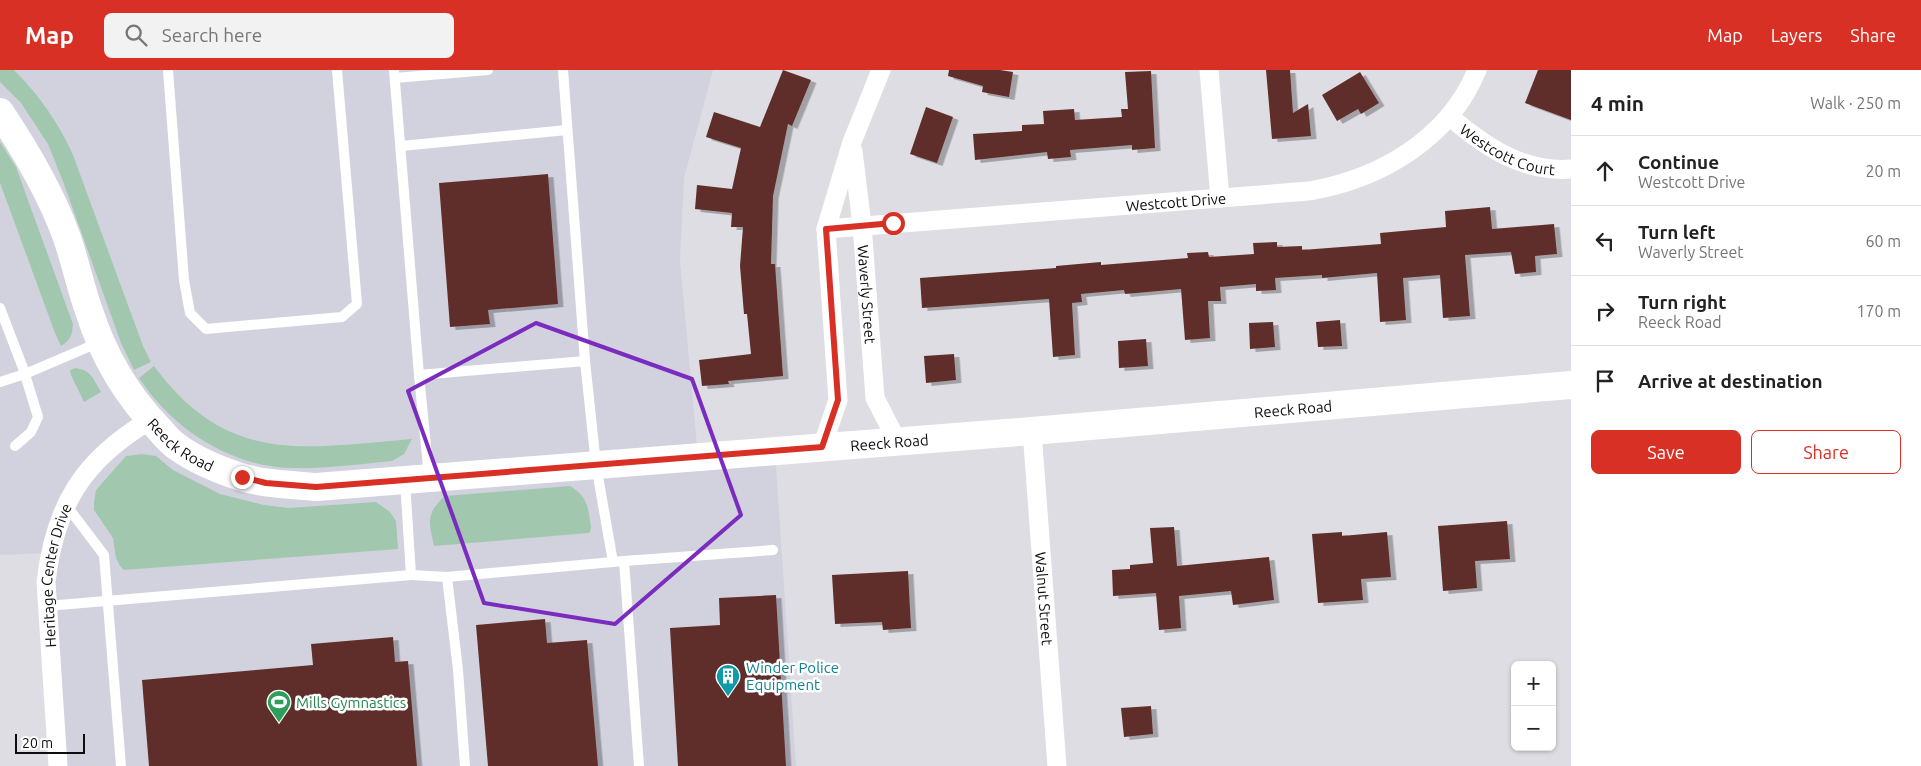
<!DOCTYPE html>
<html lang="en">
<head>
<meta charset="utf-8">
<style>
	body { margin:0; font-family:Ubuntu,sans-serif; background:#f2f2f2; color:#222 }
	.controls { position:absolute; right:15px; bottom:15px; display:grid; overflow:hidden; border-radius:8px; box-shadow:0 1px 4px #0004 }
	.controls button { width:45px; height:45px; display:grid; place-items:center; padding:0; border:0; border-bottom:1px solid #e0e0e0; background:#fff; color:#222; font:25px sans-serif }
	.scale { position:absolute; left:15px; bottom:12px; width:70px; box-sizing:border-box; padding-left:5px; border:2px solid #0d0d0f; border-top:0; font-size:14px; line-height:18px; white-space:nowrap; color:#0d0d0f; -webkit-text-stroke:4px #fff; paint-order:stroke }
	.stop { position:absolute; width:15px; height:15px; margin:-11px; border:4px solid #d93025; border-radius:50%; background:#fff }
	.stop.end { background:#d93025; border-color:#fff; box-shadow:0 1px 5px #0008 }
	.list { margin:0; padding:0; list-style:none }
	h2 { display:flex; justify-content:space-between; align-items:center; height:65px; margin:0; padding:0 20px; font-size:21px }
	h2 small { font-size:16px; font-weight:400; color:#767676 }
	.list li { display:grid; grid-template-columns:32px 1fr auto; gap:15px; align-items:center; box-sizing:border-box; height:70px; padding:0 20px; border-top:1px solid #e0e0e0 }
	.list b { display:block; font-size:19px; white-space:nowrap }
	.list p { margin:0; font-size:16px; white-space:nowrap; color:#767676 }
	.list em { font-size:16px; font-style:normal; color:#767676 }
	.actions { display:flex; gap:10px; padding:15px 20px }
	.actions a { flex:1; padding:11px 0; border:1px solid #d93025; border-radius:8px; text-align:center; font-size:18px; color:#d93025 }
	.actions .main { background:#d93025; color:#fff }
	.icon { flex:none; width:28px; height:28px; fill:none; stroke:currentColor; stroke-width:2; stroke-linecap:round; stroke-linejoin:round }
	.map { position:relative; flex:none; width:1571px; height:696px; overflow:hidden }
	header { display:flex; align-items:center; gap:30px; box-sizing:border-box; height:70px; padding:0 25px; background:#d93025; color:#fff }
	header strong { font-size:24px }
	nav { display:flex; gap:28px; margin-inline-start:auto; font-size:18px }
	.search { width:350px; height:45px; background:#f2f2f2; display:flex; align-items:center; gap:12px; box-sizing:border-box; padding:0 18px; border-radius:8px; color:#767676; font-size:19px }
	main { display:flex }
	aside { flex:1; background:#fff }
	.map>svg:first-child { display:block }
	.built { fill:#d2d2df }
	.green { fill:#a1c8ae }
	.building { fill:#5e2f2a; filter:url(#shadow) }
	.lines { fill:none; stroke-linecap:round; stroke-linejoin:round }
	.lane { stroke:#fff; stroke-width:10 }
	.street { stroke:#fff; stroke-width:19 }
	.secondary { stroke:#fff; stroke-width:28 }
	.route { stroke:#d93025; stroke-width:6 }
	.marked { fill:none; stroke:#7b2cbf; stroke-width:4; stroke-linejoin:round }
	.labels { text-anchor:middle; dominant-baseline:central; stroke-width:5; stroke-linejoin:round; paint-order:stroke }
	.street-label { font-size:15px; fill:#0d0d0f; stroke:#fff }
	.culture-label { font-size:15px; fill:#0d838f; stroke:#fff; text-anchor:start }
	.leisure-label { font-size:15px; fill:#27864d; stroke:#fff; text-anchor:start }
</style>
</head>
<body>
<header>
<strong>Map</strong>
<div class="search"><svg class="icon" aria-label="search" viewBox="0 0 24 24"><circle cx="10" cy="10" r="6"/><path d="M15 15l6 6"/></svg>Search here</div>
<nav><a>Map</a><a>Layers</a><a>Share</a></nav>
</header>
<main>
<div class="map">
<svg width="1571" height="696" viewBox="0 0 1571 696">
	<defs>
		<filter id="shadow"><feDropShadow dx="5.5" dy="3" stdDeviation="0" flood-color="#0004"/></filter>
	</defs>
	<rect width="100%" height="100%" fill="#dddde3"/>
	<!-- built -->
	<path class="built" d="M0 0H713L684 108 680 191 698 387 775 381 796 696H58L49 483 0 485Z"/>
	<!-- green -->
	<g class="green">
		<path d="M0 0H14C39 25 59 53 73 85L143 276 151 292 134 300 121 273 64 114 48 74 21 33 0 12Z"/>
		<path d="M0 72 16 97 73 254C72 265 71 270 61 276L55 263 0 113Z"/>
		<path d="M154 296C228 396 303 378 412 369L404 384 392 391C362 394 323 399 293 398 230 397 173 359 139 308Z"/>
		<path d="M75 298C92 300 93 309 101 322L84 332 71 305 70 300Z"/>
		<path d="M142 384 156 386 173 400 220 424 264 435 288 438 376 432 390 442 396 451 398 479 124 500 120 496 116 488 113 468 94 440V432L96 420 126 386Z"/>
		<path d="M570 416C585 425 588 434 590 451 591 456 592 458 589 463L434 476C429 452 425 444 445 426Z"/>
	</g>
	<!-- building -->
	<g class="building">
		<path d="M783 0 811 10 792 56 788 54 773 126 771 194H775L783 306 728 311 729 314 702 316 699 290 751 284 747 244H744L740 196 743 157H731L732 143 695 139 697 115 732 119 741 78 706 67 714 42 760 57Z"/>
		<path d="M949 0H1000L1013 2 1009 27 982 22 983 16 948 6Z"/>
		<path d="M1266 0H1290L1293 43 1308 34 1311 66 1272 69Z"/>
		<path d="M1538 0H1571V50L1525 33Z"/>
		<path d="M1151 1 1155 78 1132 80V75L1070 80 1071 87 1048 89 1047 82 975 90 973 64 1022 61V55L1044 54 1043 41 1074 39 1075 50 1122 47 1121 39H1128L1125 2Z"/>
		<path d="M1360 2 1379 33 1361 44 1358 39 1337 51 1322 25Z"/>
		<path d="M926 37 953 47 937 93 910 84Z"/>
		<path d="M548 104 558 234 488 240 490 254 450 257 439 113Z"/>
		<path d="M1490 137 1492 159 1554 154 1557 184 1535 186 1536 202 1515 204 1511 182 1465 185 1470 246 1443 248 1440 205 1403 208 1406 250 1380 252 1377 203 1322 208V205L1275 208 1276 220 1256 221V214L1220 217 1221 231H1208L1210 268 1185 270 1181 219 1125 224 1124 220 1081 224 1082 232 1072 233 1075 285 1053 287 1049 229 922 238 920 208 1056 198V196L1101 192V195L1188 188 1187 183 1208 182 1209 187 1254 184 1253 173 1277 172V177L1302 176V180L1381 174 1380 163 1446 157 1445 141Z"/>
		<path d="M1340 250 1342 276 1318 277 1316 252Z"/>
		<path d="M1273 252 1275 277 1250 279 1249 253Z"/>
		<path d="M1146 269 1148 296 1119 298 1118 271Z"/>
		<path d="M954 284 956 310 926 313 924 286Z"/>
		<path d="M1507 451 1510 489 1475 491 1477 518 1443 521 1438 456Z"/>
		<path d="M1174 457 1177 496 1269 487 1274 530 1233 535 1231 521 1179 526 1181 558 1159 560 1156 523 1113 526 1112 500 1130 499V495L1153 493 1150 458Z"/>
		<path d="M1342 462V466L1387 462 1391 507 1361 509 1363 530 1318 533 1312 464Z"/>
		<path d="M908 501 911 558 883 560 882 552 835 554 832 505Z"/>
		<path d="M776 525 786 696H678L670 558 720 555 719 528Z"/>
		<path d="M545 549 547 573 587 570 598 696H488L476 555Z"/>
		<path d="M393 567 395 592 408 591 417 696H149L142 610 313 595 311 574Z"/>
		<path d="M1151 636 1153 664 1124 667 1121 638Z"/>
	</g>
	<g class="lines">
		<!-- lane -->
		<g class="lane">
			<path d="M168 0 184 210 190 243 206 259 342 247 357 234 337 0"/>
			<path d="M394 0 419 305"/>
			<path d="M563 0 585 291"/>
			<path d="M395 8 488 0"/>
			<path d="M401 76 567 60"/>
			<path d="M0 238 23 298 38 347 31 362 15 376"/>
			<path d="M0 312 25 304 100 272"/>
			<path d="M429 407 419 305 585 291 596 395 613 492"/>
			<path d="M405 411 411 505 447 507 624 491 773 480"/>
			<path d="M66 435 104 485 121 696"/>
			<path d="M624 491 639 696"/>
			<path d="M447 507 458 600 465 696"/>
			<path d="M47 536 411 505"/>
		</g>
		<!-- street -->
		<g class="street">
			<path d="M1209 0 1220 128"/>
			<path id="s1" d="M1449 46C1484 76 1523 103 1571 99"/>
			<path id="s2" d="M853 81 862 155 875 328 897 371"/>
			<path id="s3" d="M826 159 1309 121C1380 109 1449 69 1477 0"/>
			<path id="s4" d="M1032 361 1057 696"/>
			<path d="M822 377 838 330 826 159 852 72 881 0"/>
			<path id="s5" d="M58 696 46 512C55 435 83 390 150 350"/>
		</g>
		<!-- secondary -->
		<path class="secondary" id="s6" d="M0 42C26 81 50 121 66 165 75 190 80 216 89 241 103 285 128 327 160 360 165 366 170 372 176 376 195 390 219 400 241 407 265 414 291 415 316 417L1032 361 1571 315"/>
	</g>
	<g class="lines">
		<!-- route -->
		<path class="route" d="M242 407 266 413 316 417 822 377 838 330 826 159 893 153"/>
	</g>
	<!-- marked area -->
	<path class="marked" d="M536 253 692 309 741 445 615 554 484 533 408 321Z"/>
	<!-- icons -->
	<defs>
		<g id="building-pin" transform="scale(1.25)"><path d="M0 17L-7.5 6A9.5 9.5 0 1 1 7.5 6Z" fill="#0f9aa8" stroke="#fff"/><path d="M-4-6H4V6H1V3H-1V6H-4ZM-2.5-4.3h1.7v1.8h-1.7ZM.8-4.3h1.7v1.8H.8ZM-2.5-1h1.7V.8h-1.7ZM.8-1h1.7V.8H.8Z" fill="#fff"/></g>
		<g id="stadium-pin" transform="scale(1.25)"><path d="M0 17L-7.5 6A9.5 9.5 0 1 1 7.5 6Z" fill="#2e9e5b" stroke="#fff"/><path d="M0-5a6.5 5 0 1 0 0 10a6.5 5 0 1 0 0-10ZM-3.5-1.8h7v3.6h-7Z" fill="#fff"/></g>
	</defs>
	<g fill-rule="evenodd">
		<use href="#building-pin" x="728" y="606"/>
		<use href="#stadium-pin" x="279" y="632"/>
	</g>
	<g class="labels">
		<!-- street labels -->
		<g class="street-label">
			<text stroke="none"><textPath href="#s1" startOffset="69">Westcott Court</textPath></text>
			<text stroke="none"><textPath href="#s3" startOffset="351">Westcott Drive</textPath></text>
			<text stroke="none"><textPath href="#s2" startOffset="144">Waverly Street</textPath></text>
			<text stroke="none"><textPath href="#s6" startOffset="1510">Reeck Road</textPath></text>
			<text stroke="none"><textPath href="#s6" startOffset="385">Reeck Road</textPath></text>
			<text stroke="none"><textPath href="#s6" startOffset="1105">Reeck Road</textPath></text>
			<text stroke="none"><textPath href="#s5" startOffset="192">Heritage Center Drive</textPath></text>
			<text stroke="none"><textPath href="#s4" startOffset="168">Walnut Street</textPath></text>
		</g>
		<!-- culture labels -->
		<g class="culture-label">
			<text x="746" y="597">Winder Police<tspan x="746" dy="17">Equipment</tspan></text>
		</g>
		<!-- leisure labels -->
		<g class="leisure-label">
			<text x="296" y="632">Mills Gymnastics</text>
		</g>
	</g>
</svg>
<div class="controls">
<button>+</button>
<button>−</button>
</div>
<div class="scale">20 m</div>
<div class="stop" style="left:893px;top:153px"></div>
<div class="stop end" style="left:242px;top:407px"></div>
</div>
<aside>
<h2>4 min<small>Walk · 250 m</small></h2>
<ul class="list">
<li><svg class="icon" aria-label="ahead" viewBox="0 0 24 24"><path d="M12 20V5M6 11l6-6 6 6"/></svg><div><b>Continue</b><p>Westcott Drive</p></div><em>20 m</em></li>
<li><svg class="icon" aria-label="left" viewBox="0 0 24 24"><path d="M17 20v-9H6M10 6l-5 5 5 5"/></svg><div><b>Turn left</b><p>Waverly Street</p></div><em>60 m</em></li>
<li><svg class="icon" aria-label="right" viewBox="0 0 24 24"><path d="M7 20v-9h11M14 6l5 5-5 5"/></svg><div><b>Turn right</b><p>Reeck Road</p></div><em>170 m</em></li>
<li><svg class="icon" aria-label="arrive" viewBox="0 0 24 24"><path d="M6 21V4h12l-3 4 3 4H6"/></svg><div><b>Arrive at destination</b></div></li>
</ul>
<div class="actions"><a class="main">Save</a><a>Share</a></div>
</aside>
</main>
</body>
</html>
